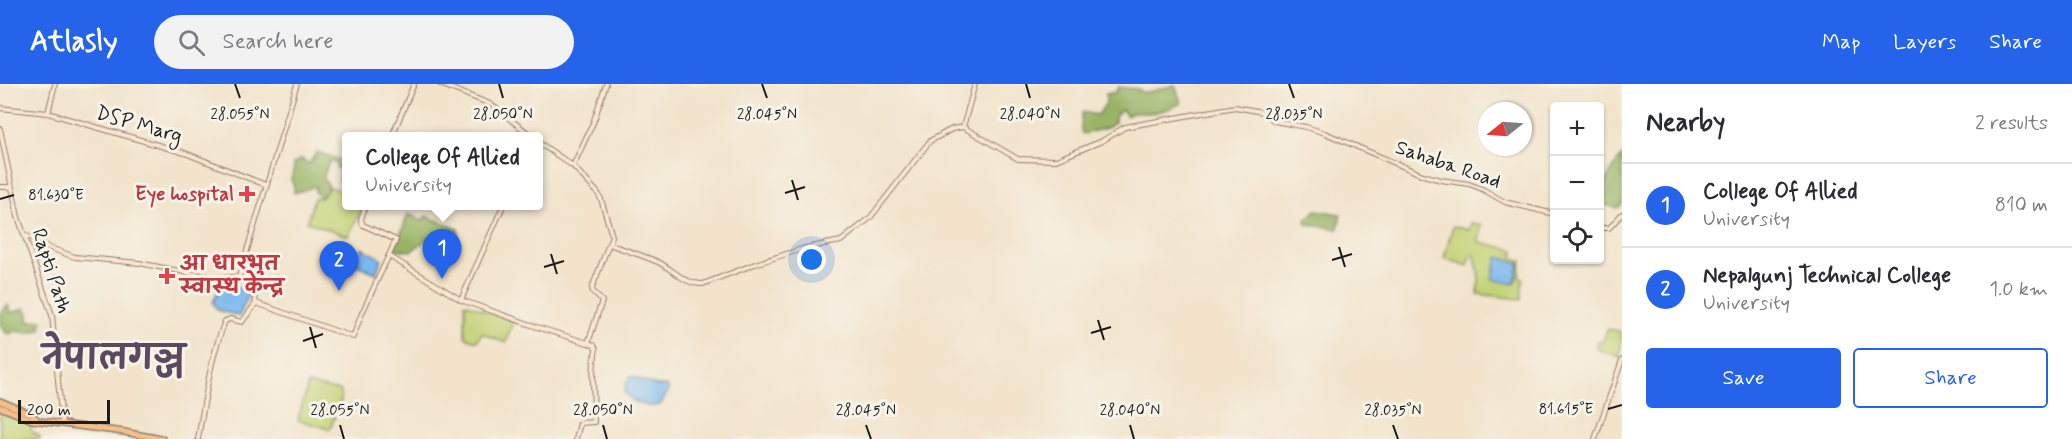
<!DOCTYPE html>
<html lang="en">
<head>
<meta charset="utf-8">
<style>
	body { margin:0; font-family:Mynerve,"Playpen Sans Deva",sans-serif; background:#f2f2f3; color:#2b2b33 }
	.controls { position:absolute; right:18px; top:18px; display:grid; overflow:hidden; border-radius:6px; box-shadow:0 2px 4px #0004 }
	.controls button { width:54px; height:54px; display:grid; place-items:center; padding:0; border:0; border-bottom:2px solid #e1e1e2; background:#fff; color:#2b2b33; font:30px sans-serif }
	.compass { position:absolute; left:1478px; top:18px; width:54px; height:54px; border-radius:50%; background:#fff; box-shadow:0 2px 4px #0004; rotate:253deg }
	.scale { position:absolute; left:18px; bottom:15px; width:92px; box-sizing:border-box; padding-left:6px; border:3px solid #1c1c1c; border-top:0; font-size:16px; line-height:21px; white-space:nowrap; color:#1c1c1c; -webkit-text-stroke:4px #f7f3e8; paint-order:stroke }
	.you { position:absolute; left:812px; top:176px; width:21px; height:21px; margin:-15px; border:4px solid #fff; border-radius:50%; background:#1a73e8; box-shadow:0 0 0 9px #1a73e833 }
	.badge { display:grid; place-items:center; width:39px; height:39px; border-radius:50%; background:#2563eb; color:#fff; font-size:20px; font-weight:700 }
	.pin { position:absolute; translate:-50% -50px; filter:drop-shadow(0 2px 3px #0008) }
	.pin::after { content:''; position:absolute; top:32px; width:21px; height:18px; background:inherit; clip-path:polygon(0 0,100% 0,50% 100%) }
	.popup { position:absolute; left:342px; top:48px; width:201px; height:78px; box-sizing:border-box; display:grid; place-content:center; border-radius:6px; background:#fff; filter:drop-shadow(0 2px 4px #0005); font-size:20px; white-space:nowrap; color:#7c7c81 }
	.popup b { font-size:22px; color:#2b2b33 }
	.popup::after { content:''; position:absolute; left:50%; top:100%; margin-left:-12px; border:12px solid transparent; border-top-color:#fff }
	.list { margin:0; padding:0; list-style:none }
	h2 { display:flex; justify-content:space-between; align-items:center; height:78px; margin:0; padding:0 24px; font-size:26px }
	h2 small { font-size:20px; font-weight:400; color:#7c7c81 }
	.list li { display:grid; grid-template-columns:39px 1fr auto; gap:18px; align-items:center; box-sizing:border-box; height:84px; padding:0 24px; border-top:2px solid #e1e1e2 }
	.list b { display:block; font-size:22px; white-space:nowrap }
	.list p { margin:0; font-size:20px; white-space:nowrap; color:#7c7c81 }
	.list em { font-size:20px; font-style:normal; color:#7c7c81 }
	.actions { display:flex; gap:12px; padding:18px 24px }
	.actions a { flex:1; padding:14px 0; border:2px solid #2563eb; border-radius:6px; text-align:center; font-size:21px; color:#2563eb }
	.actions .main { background:#2563eb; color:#fff }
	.icon { flex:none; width:33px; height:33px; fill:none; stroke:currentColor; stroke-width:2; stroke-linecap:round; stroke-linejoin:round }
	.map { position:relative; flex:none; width:1622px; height:355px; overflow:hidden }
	header { display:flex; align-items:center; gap:36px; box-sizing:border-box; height:84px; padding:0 30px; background:#2563eb; color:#fff }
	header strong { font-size:28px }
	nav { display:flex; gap:33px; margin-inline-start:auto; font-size:21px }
	.search { width:420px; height:54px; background:#f2f2f3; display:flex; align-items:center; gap:15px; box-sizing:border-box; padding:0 21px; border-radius:33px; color:#7c7c81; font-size:22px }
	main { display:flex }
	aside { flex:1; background:#fff }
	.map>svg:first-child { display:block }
	.green { fill:#c3d274; stroke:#707748; stroke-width:1.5 }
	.forest { fill:#9ab466; stroke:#5b6841; stroke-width:1.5 }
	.water { fill:#7ab8ed; stroke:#4b6a84; stroke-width:1.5 }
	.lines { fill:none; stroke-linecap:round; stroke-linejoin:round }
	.secondary-casing { stroke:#878073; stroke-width:6 }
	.primary-casing { stroke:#878073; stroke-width:8 }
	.secondary { stroke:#fce5cf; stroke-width:4 }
	.primary { stroke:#f7be88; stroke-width:5 }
	.ticks { fill:none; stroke:#1c1c1c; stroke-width:2 }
	.health-dot { fill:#e0444e; stroke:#f7f3e8; stroke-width:2 }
	.labels { text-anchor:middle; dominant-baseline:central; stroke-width:6; stroke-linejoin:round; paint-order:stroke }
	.street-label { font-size:20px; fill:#1c1c1c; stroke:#f7f3e8 }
	.health-label { font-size:20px; font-weight:bold; fill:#be3a42; stroke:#f7f3e8; text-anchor:end }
	.town-label { font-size:32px; font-weight:bold; fill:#5d495f; stroke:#f7f3e8 }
	.ticks-label { font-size:15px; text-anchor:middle; fill:#1c1c1c; stroke:#f7f3e8; stroke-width:6; stroke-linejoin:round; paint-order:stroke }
</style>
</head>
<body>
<header>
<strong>Atlasly</strong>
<div class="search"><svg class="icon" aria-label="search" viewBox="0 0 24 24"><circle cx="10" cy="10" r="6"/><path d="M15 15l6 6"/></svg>Search here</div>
<nav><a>Map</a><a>Layers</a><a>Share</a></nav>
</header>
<main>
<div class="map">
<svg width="1622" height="355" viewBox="0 0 1622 355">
	<rect width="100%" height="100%" fill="#f7f3e8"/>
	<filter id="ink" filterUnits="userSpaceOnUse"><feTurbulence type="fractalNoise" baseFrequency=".0167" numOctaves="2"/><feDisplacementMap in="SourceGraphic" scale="12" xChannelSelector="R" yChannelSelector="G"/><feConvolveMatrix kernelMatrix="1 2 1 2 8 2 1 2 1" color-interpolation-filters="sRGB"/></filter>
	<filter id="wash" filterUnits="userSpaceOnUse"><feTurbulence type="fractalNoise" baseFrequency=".008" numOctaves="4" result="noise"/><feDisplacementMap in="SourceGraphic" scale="24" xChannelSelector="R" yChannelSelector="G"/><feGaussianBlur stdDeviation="1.35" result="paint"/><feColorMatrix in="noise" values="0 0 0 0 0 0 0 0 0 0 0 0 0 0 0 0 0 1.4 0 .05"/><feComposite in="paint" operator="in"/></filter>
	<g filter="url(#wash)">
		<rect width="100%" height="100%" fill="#f2e3ca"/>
		<!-- green -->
		<g class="green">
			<path d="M329 103 346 108V122H362L359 131 348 152 307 138 314 114H322Z"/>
			<path d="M1471 139 1481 141 1479 158 1514 166 1513 174 1522 177 1519 193 1523 194 1521 215 1478 210 1479 189 1474 170H1471L1468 182 1444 174 1453 142 1469 146Z"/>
			<path d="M465 219 513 237 506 259 482 249 477 257 465 253Z"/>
			<path d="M1607 245 1622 248 1620 273 1598 265 1597 257 1603 258Z"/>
			<path d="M308 300 341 307V316L330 345 298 336Z"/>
			<path d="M0 327 32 339 31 346 40 353 39 355H0Z"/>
		</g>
		<!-- forest -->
		<g class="forest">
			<path d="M1175 1 1181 19C1170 25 1158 29 1146 29 1138 29 1134 27 1127 32L1122 26C1116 29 1114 33 1115 39L1107 44 1083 50 1081 47 1082 28 1098 31 1106 19V10L1116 8 1118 3 1138 5 1144 9Z"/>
			<path d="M317 68 346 78V94L342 98 339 97V85L337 84 336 79 329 77 323 95 328 101 326 108 320 113 315 108 316 102 294 109V102L291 96 294 84 293 80 301 75 309 80Z"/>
			<path d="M1622 72V121L1618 124 1600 120C1599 108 1613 82 1622 72Z"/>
			<path d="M1316 126 1341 130 1338 145 1307 140 1306 136Z"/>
			<path d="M408 130 422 136 426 132 458 145C461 158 453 169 444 178L435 170 436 163 433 160V155H428L411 167 395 165Z"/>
			<path d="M8 221 12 229 25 224 28 229V237L42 236 41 245 29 249 14 247 11 250 6 249 0 240V229Z"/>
		</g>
		<!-- water -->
		<g class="water">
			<path d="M362 164 382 175 376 189 355 180Z"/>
			<path d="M1498 173 1520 179 1514 200 1492 195Z"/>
			<path d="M229 199 250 208 239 232 218 226 213 219 221 200Z"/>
			<path d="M631 292 657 302H667L669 306 660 321C647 325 632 318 624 308L626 299Z"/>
		</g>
	</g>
	<g filter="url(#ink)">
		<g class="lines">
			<!-- secondary casing -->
			<g class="secondary-casing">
				<g id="secondary">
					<path d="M440 0 490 20 532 52"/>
					<path d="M0 24 48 29 185 69 266 101"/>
					<path d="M48 29 55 0"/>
					<path d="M963 43 1018 75 1056 76 1102 57 1125 43 1235 23 1257 27 1267 30 1274 37 1306 43 1325 49 1423 91 1441 96 1469 100 1482 105 1505 118 1554 130"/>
					<path d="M963 43 975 0"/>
					<path d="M0 45 18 133 52 231 62 340"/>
					<path d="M392 52 414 0"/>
					<path d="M538 58 573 82 597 108 601 115 612 152 592 204 593 208 602 217 588 259"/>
					<path d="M538 67 541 61"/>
					<path d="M573 82 593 39 606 0"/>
					<path d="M0 103H11"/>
					<path d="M1600 144H1609L1622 130"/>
					<path d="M26 152 41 157 47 163 75 173 139 179 215 194 239 193"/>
					<path d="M609 160C625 166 642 171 658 178 673 185 685 201 703 200L755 180 805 164 841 157 870 134 930 57 952 45 963 43"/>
					<path d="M389 172 461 216 537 243 594 261 596 265C591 289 594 313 594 338L580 339 576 355"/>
					<path d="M239 193 297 0"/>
					<path d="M461 216 503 122"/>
					<path d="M256 219 353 253 362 229 396 156 363 141 361 136 365 122"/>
					<path d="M198 355C205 316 210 275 225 237L230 235 242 238 256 219C254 207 249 201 239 193"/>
					<path d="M1595 355 1622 276"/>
				</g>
			</g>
			<!-- primary casing -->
			<g class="primary-casing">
				<g id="primary">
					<path d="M0 317 33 331 37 336"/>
					<path d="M0 323 32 336 124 348 162 355"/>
				</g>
			</g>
			<!-- secondary -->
			<use href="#secondary" class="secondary"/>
			<!-- primary -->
			<use href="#primary" class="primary"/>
		</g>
	</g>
	<!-- ticks -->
	<path class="ticks" d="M235 0 240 14M499 0 503 14M762 0 767 14M1026 0 1030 14M1289 0 1294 14M792 96 798 116M785 109 805 103M0 115 14 111M1339 163 1345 183M551 170 557 190M1332 176 1352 170M544 183 564 177M1098 236 1104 256M310 243 316 264M1091 249 1111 243M303 257 323 250M1608 325 1622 321M340 341 344 355M603 341 607 355M866 341 871 355M1130 341 1134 355M1393 341 1398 355"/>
	<!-- markers -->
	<g class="health-dot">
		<path d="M244 101h6v6h6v6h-6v6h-6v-6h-6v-6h6z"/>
		<path d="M164 183h6v6h6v6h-6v6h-6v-6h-6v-6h6z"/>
	</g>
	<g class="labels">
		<!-- street labels -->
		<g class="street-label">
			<text transform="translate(139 41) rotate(16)">DSP Marg</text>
			<text transform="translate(1448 81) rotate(19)">Sahaba Road</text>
			<text transform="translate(51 187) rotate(72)">Rapti Path</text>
		</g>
		<!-- health labels -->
		<g class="health-label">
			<text x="234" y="110">Eye hospital</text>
			<text x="180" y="180" text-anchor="start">आ धारभुत<tspan x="180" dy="23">स्वास्थ केन्द्र</tspan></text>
		</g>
		<!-- town labels -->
		<g class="town-label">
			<text x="114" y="275">नेपालगञ्ज</text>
		</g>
	</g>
	<g class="ticks-label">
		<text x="240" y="35">28.055°N</text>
		<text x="503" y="35">28.050°N</text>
		<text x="767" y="35">28.045°N</text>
		<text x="1030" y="35">28.040°N</text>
		<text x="1294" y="35">28.035°N</text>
		<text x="56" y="116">81.630°E</text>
		<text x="1566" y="330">81.615°E</text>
		<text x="340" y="331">28.055°N</text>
		<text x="603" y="331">28.050°N</text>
		<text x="866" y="331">28.045°N</text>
		<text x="1130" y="331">28.040°N</text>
		<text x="1393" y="331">28.035°N</text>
	</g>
</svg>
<div class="controls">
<button>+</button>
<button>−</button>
<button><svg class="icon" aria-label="locate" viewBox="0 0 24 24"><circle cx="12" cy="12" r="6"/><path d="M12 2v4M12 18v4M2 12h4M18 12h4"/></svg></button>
</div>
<svg class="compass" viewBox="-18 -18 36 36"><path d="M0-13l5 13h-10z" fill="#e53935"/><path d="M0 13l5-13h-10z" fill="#7c7c81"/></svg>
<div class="scale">200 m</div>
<div class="you"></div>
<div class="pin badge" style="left:442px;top:195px">1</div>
<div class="popup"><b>College Of Allied</b>University</div>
<div class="pin badge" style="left:339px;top:207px">2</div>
</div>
<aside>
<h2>Nearby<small>2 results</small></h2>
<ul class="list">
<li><span class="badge">1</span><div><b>College Of Allied</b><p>University</p></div><em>810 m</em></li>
<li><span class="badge">2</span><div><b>Nepalgunj Technical College</b><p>University</p></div><em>1.0 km</em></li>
</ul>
<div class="actions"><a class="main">Save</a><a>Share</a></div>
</aside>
</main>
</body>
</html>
